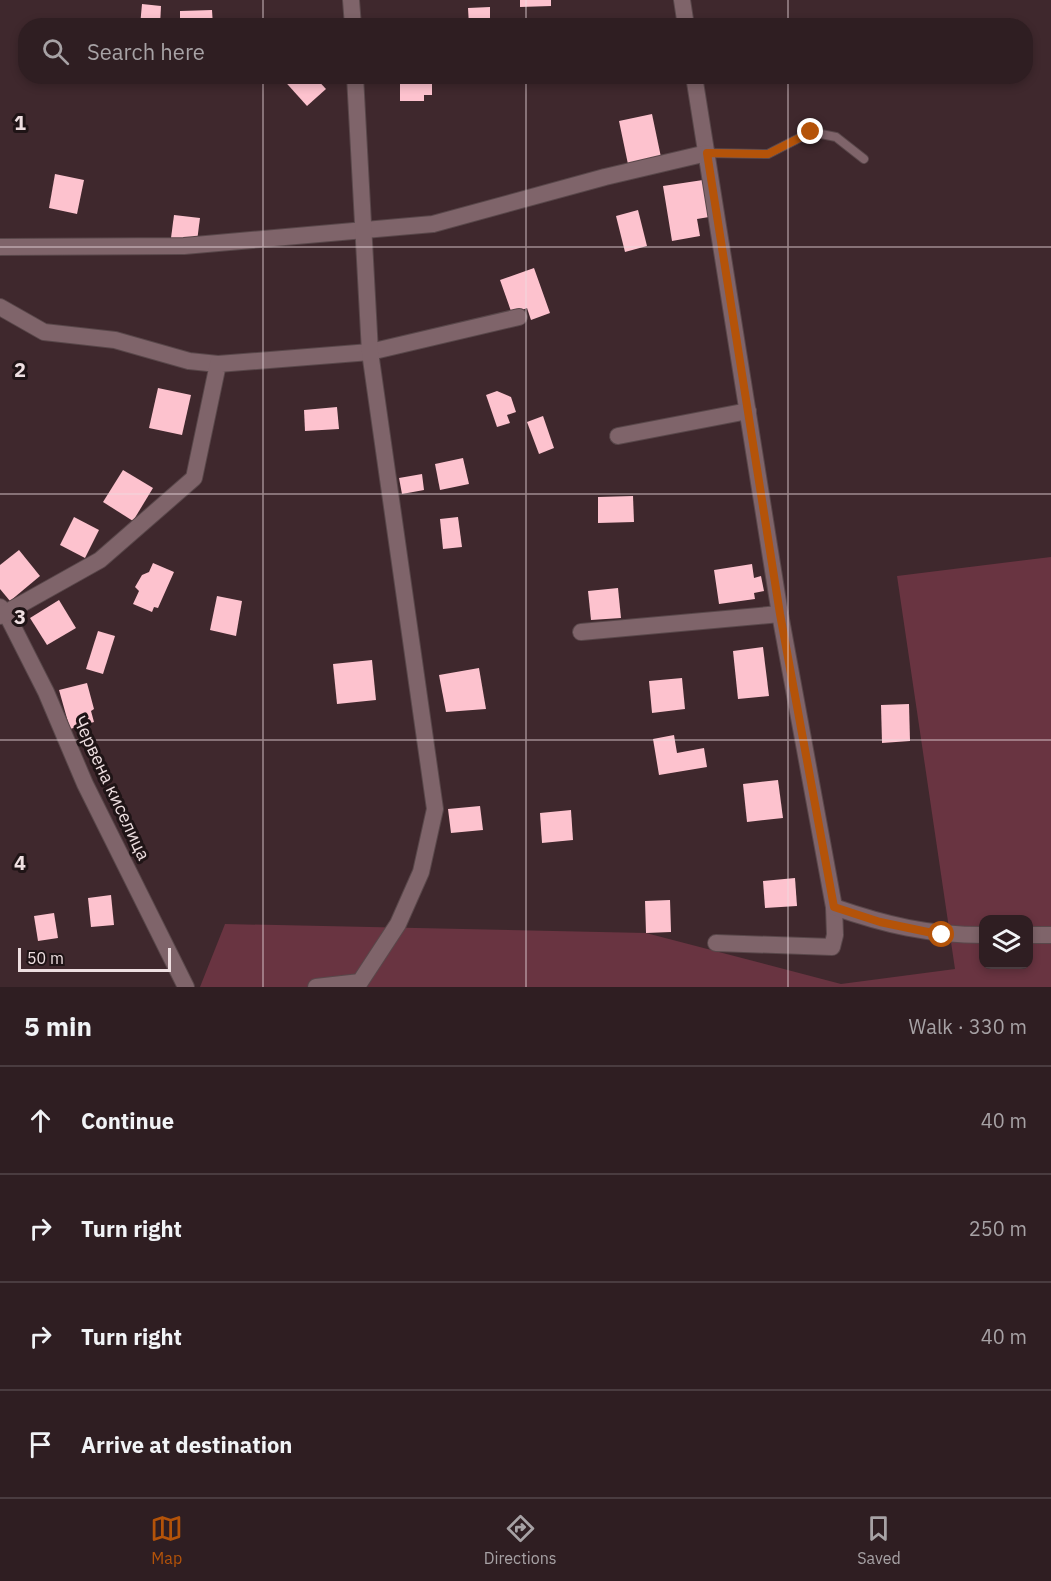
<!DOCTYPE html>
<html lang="en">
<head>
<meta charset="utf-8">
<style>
	body { margin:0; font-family:"IBM Plex Sans",sans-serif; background:#37272a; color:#f1f3f6 }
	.controls { position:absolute; right:18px; bottom:18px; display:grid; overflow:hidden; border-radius:12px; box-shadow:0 3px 9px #0003 }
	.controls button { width:54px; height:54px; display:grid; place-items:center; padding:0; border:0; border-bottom:2px solid #4a3c40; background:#2f1e22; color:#f1f3f6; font:30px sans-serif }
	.scale { position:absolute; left:18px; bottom:15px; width:153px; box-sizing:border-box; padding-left:6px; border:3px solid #eedfe1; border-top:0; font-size:16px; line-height:21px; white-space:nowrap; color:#eedfe1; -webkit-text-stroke:4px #1f1416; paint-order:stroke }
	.stop { position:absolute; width:18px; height:18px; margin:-14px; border:4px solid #b45309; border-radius:50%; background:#fff }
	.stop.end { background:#b45309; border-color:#fff; box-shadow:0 2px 6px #0008 }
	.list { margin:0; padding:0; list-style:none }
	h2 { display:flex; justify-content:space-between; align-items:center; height:78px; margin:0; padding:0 24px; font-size:26px }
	h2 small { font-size:20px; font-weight:400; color:#a7a2a5 }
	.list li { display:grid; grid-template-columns:39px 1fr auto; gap:18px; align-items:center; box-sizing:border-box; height:108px; padding:0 24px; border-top:2px solid #4a3c40 }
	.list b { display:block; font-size:22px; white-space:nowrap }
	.list em { font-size:20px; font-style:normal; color:#a7a2a5 }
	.icon { flex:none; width:33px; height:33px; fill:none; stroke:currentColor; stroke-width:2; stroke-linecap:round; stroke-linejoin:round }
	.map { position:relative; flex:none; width:1051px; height:987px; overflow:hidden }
	.search { position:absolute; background:#2f1e22; box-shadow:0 3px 9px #0003; left:18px; right:18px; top:18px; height:66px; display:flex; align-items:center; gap:15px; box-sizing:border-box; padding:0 21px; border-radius:24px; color:#a7a2a5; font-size:22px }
	.sheet { height:510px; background:#2f1e22 }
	nav { display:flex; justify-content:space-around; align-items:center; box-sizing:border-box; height:84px; border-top:2px solid #4a3c40; background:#2f1e22; font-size:16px; color:#a7a2a5 }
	nav a { display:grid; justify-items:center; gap:3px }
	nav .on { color:#b45309 }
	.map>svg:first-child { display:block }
	.green { fill:#693441; fill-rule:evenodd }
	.building { fill:#fdc2ce }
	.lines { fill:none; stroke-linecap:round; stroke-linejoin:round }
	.service-casing { stroke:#59474a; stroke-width:10 }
	.minor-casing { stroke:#59474a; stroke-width:18 }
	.service { stroke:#7f646a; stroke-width:8 }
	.minor { stroke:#7f646a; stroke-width:16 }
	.route { stroke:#b45309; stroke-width:8 }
	.grid { fill:none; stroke:#eedfe1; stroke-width:1.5; stroke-opacity:0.55 }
	.labels { text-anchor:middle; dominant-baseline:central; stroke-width:6; stroke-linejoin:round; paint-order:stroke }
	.street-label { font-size:18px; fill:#eedfe1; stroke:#1f1416 }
	.grid-label { font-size:20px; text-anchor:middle; font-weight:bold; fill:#eedfe1; stroke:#1f1416; stroke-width:6; stroke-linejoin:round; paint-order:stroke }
</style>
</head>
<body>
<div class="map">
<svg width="1051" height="987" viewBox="0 0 1051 987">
	<rect width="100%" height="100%" fill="#3f282d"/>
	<!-- green -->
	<path class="green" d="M1051 557V987H200L225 924 646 933 841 984 955 969 897 576ZM984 920H1028V964H984Z"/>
	<!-- building -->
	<g class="building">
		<path d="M520 0H551V6L520 7Z"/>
		<path d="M142 4 161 6 160 26H140Z"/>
		<path d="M490 7V18H499V26H469L468 8Z"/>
		<path d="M212 10 213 26H180V11Z"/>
		<path d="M280 76H314L326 89 307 106Z"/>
		<path d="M400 76H432V95H424V101H400Z"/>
		<path d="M652 114 662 162 629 169 619 121Z"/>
		<path d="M55 174 84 180 77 214 49 208Z"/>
		<path d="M703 180 709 217 697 219 700 236 672 241 663 186Z"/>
		<path d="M638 210 647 246 625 252 616 216Z"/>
		<path d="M174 215 200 218 197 241 171 238Z"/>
		<path d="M534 268 550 313 531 320 527 308 512 314 500 280Z"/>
		<path d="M158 388 191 395 182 435 149 428Z"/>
		<path d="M497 391 511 397 516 412 507 415 510 423 497 427 486 395Z"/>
		<path d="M337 407 339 429 305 431 304 410Z"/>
		<path d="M543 416 554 448 539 454 527 422Z"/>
		<path d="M463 458 469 484 440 490 435 464Z"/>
		<path d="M123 470 153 488 133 521 103 502Z"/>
		<path d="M422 474 424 490 402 494 399 478Z"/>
		<path d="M633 496 634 522 598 523V497Z"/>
		<path d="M74 517 99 530 85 558 60 545Z"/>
		<path d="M458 517 462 547 443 549 440 519Z"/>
		<path d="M19 550 40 576 10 601 0 589V565Z"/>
		<path d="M153 563 174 572 158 608 154 607 152 612 133 604 139 591 135 587 142 575 149 572Z"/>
		<path d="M752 564 754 578 761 576 764 591 754 593 755 599 719 604 714 570Z"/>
		<path d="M618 588 621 618 591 620 588 591Z"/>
		<path d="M217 596 242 601 236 636 210 630Z"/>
		<path d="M59 600 76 628 47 645 30 618Z"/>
		<path d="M98 631 115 636 103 674 86 669Z"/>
		<path d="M763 647 769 696 738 699 733 651Z"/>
		<path d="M372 660 376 700 337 704 333 664Z"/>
		<path d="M479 668 486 709 446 712 439 675Z"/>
		<path d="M682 678 685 709 652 713 649 681Z"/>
		<path d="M87 683 94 709 91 711 94 722 70 729 59 690Z"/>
		<path d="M909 704 910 741 882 743 881 705Z"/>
		<path d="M674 735 677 753 704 748 707 767 659 775 653 739Z"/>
		<path d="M778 780 783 818 747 822 743 784Z"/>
		<path d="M480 806 483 830 451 833 448 809Z"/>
		<path d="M571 810 573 840 542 843 540 813Z"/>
		<path d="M795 878 797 906 765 908 763 881Z"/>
		<path d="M111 895 114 925 91 927 88 898Z"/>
		<path d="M670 900 671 932 646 933 645 901Z"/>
		<path d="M54 913 58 938 38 941 34 916Z"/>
	</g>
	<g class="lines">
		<!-- service casing -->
		<g class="service-casing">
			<path id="service" d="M707 153 768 154 811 132 836 137 864 159"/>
		</g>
		<!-- minor casing -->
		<g class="minor-casing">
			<g id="minor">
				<path d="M351 0 353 26"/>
				<path d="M682 0 686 26"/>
				<path d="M694 76 780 614 834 907 835 935 832 947 716 943"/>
				<path d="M0 247 184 246 433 224 605 177 707 153"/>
				<path d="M0 307 44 332 115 340 189 361 218 364"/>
				<path d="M618 436 748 411"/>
				<path d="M0 607 6 613 46 692 85 784 186 987"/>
				<path d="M0 616 100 560 194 478 218 364 370 352 519 317"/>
				<path d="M581 632 780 614"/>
				<path d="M834 907C886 925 928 935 984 935"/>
				<path d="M1028 935H1051"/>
				<path d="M316 987 360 982 398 924 421 872 435 809 370 352 355 76"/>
			</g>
		</g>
		<!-- service -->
		<use href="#service" class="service"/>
		<!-- minor -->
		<use href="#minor" class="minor"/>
	</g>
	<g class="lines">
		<!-- route -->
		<path class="route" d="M811 132 768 154 707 153 780 614 834 907 880 922 942 935"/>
	</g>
	<!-- grid -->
	<path class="grid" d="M263 0V26M526 0V26M788 0V26M263 76V987M526 76V987M788 76V987M0 247H1051M0 494H1051M0 740H1051"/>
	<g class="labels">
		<!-- street labels -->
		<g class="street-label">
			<text transform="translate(112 788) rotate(65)">Червена киселица</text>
		</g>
	</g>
	<g class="grid-label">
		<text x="20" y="130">1</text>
		<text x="20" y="377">2</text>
		<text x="20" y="624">3</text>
		<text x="20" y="870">4</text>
	</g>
</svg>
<div class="controls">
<button><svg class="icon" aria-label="layers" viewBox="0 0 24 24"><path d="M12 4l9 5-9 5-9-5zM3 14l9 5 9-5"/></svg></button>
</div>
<div class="scale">50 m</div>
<div class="stop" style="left:942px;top:935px"></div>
<div class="stop end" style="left:811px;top:132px"></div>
<div class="search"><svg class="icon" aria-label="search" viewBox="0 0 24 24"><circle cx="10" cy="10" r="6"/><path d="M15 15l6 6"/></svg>Search here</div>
</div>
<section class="sheet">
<h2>5 min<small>Walk · 330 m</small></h2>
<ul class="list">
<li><svg class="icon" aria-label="ahead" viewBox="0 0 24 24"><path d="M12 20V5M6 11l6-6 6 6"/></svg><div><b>Continue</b></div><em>40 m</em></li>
<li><svg class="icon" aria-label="right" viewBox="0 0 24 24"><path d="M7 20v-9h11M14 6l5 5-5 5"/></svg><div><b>Turn right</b></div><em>250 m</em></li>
<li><svg class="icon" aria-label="right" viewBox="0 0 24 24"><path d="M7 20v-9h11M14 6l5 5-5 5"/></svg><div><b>Turn right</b></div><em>40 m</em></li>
<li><svg class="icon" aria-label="arrive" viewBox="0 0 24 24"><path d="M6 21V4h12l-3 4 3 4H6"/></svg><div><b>Arrive at destination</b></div></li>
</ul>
</section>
<nav>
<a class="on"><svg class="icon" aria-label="map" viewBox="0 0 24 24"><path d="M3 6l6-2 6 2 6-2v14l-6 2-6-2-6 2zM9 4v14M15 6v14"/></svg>Map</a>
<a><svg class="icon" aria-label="directions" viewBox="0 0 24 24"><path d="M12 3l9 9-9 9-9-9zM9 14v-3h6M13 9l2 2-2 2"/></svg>Directions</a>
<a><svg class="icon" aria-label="saved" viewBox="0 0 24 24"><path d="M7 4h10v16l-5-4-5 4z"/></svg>Saved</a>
</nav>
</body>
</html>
